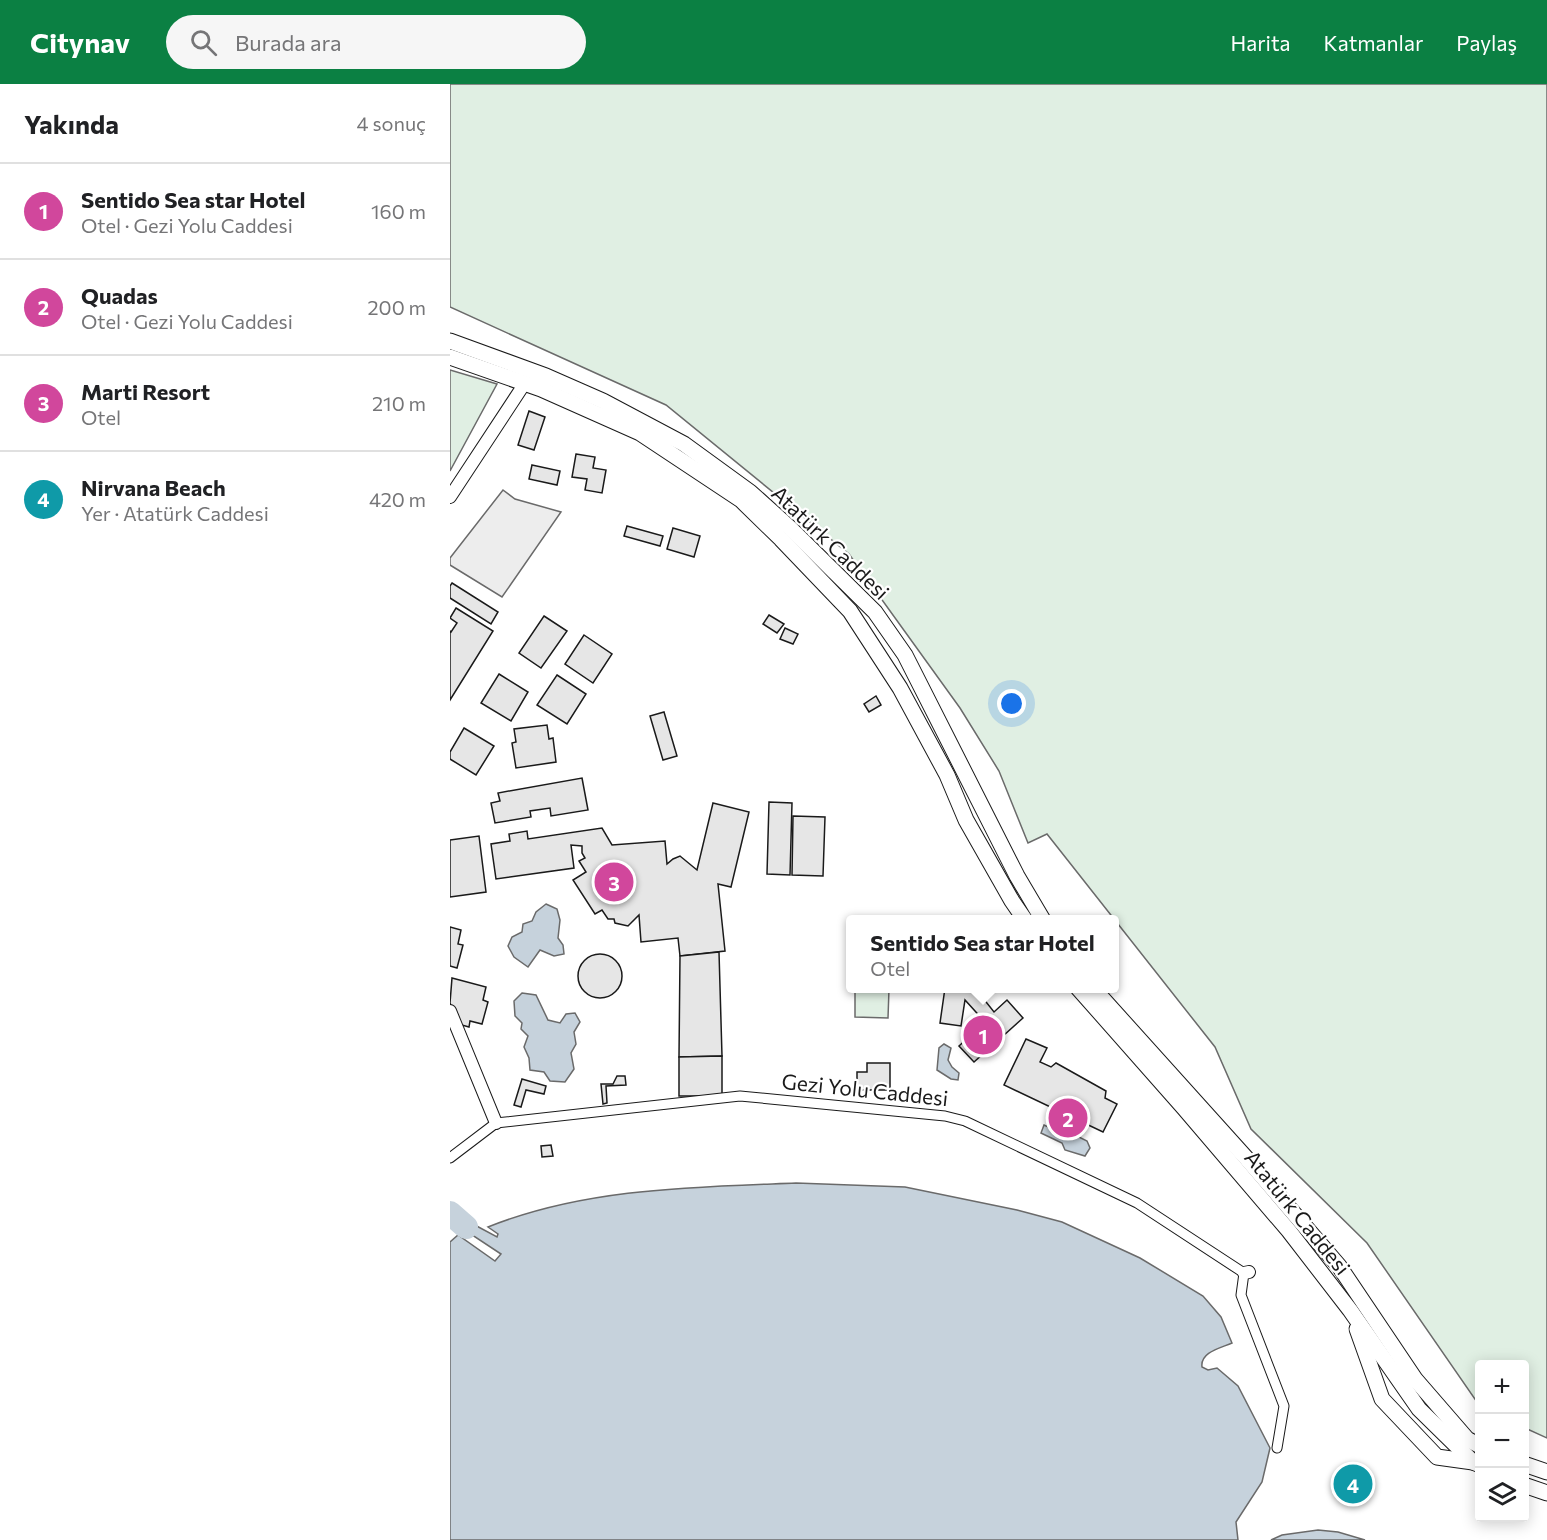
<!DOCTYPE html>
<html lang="tr">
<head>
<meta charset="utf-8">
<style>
	body { margin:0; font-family:Commissioner,sans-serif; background:#f6f6f6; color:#202124 }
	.controls { position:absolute; right:18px; bottom:18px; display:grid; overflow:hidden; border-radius:6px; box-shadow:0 3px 15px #0003 }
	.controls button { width:54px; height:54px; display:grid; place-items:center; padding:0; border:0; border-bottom:2px solid #e0e0e0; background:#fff; color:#202124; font:30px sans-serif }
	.you { position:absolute; left:562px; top:620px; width:21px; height:21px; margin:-15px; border:4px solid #fff; border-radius:50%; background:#1a73e8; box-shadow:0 0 0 9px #1a73e833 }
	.badge { display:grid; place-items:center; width:39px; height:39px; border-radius:50%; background:#0b8043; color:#fff; font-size:20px; font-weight:700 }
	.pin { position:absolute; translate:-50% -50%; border:3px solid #fff; box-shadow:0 2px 6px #0006 }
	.popup { position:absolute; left:396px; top:831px; width:273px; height:78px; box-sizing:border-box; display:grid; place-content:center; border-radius:6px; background:#fff; filter:drop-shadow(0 2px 4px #0005); font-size:20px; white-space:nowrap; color:#757577 }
	.popup b { font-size:22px; color:#202124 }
	.popup::after { content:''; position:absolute; left:50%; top:100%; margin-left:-12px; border:12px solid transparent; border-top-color:#fff }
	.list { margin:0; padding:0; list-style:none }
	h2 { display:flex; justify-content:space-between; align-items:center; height:78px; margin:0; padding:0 24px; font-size:26px }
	h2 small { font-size:20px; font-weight:400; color:#757577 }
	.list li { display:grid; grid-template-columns:39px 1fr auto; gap:18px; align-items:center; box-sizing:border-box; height:96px; padding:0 24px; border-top:2px solid #e0e0e0 }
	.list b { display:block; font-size:22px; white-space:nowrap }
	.list p { margin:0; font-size:20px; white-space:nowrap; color:#757577 }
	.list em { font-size:20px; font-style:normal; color:#757577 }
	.icon { flex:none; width:33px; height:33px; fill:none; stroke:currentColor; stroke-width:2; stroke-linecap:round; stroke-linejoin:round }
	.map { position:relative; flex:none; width:1097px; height:1456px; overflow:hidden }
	header { display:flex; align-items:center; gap:36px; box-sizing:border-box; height:84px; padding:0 30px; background:#0b8043; color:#fff }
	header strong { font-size:28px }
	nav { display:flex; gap:33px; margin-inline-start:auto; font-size:21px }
	.search { width:420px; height:54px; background:#f6f6f6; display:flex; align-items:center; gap:15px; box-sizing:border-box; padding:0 21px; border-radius:33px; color:#757577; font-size:22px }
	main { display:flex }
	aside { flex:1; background:#fff }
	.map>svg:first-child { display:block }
	.green { fill:#e0efe3; stroke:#6a6a6a; stroke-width:1.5 }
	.parking { fill:#ededed; stroke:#6a6a6a; stroke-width:1.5 }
	.water { fill:#c6d2dc; stroke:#6a6a6a; stroke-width:1.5 }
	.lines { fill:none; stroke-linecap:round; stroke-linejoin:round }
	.river { stroke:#c6d2dc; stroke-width:24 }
	.building { fill:#e6e6e6; stroke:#1a1a1a; stroke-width:1.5 }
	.pedestrian-casing { stroke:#1a1a1a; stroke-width:11 }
	.minor-casing { stroke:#1a1a1a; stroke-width:14 }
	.tertiary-casing { stroke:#1a1a1a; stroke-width:17 }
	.pedestrian { stroke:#fff; stroke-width:9 }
	.minor { stroke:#fff; stroke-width:12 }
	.tertiary { stroke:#fff; stroke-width:15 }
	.labels { text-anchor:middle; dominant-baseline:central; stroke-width:4.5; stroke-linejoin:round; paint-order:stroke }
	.street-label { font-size:21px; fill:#1a1a1a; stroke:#fff }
</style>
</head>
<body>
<header>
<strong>Citynav</strong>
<div class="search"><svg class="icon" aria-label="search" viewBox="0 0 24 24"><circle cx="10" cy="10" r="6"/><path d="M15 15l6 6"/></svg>Burada ara</div>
<nav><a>Harita</a><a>Katmanlar</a><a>Paylaş</a></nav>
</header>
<main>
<aside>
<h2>Yakında<small>4 sonuç</small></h2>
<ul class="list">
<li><span class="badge" style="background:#d1479c">1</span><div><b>Sentido Sea star Hotel</b><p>Otel · Gezi Yolu Caddesi</p></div><em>160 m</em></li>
<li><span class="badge" style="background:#d1479c">2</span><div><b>Quadas</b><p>Otel · Gezi Yolu Caddesi</p></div><em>200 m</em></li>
<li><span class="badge" style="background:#d1479c">3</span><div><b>Marti Resort</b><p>Otel</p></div><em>210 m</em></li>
<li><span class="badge" style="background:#0f9aa8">4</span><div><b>Nirvana Beach</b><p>Yer · Atatürk Caddesi</p></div><em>420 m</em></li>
</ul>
</aside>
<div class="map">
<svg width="1097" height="1456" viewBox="0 0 1097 1456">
	<rect width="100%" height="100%" fill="#fff"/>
	<!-- green -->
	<g class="green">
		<path d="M0 0H1097V1354L1075 1344 1074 1280H1030L1029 1321 917 1159 801 1045 765 963 597 750 578 759 549 687 510 624 399 470 216 321 0 223Z"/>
		<path d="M0 286 47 300 0 387Z"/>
		<path d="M405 905H439L438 934 405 933Z"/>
	</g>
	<!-- parking -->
	<path class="parking" d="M53 406 65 415 111 428 52 513 0 481V474Z"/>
	<!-- water -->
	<g class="water">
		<path d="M96 820 107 825 110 836 108 854 113 861 114 870 104 872 90 866 78 883 64 873 58 862 62 853 72 848 73 840 82 837 86 828Z"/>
		<path d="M72 909 86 911 98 936 110 939 116 930 125 929 130 938 124 948 126 960 121 969 124 985 115 998 100 997 94 988 80 986 79 974 74 963 78 952 71 945 72 939 65 932 64 917Z"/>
		<path d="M494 960 501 964 498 976 502 983 509 989 508 996 501 995 487 986 489 964Z"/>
		<path d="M594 1041 615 1051 619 1048 637 1057 640 1064 635 1072 615 1066 612 1059 591 1049Z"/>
		<path d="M346 1099 455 1103 567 1126 612 1138 690 1174 753 1212 771 1233 782 1259C771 1264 750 1268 752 1283L758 1286 767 1284 788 1302 820 1364 812 1398 786 1438 788 1456H0V1158L8 1151 45 1177 51 1170 13 1145 21 1139 47 1153 48 1150 38 1143C135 1104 243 1103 346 1099Z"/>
		<path d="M868 1446 888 1448 915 1456H821L832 1451Z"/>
	</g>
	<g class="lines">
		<!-- river -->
		<path class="river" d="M0 1129 16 1143"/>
	</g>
	<!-- building -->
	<g class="building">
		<path d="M79 327 95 333 84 366 68 361Z"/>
		<path d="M126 370 145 373 143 384 156 386 152 409 135 406 137 395 122 393Z"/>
		<path d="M82 381 110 387 107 401 79 395Z"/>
		<path d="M177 442 213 452 210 462 174 452Z"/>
		<path d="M223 444 250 452 244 473 217 465Z"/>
		<path d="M2 499 48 528 41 540 0 514V502Z"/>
		<path d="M6 524 43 547 0 616V547L1 548 7 539 0 534Z"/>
		<path d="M319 531 334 540 327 549 313 540Z"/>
		<path d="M94 532 117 547 91 584 69 569Z"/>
		<path d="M335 544 348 550 343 560 330 555Z"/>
		<path d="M134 551 162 570 143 599 115 580Z"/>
		<path d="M49 590 78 608 61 637 31 619Z"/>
		<path d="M107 591 136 610 117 640 87 621Z"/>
		<path d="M426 612 431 621 419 628 414 620Z"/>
		<path d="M214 628 227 672 213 676 200 632Z"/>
		<path d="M97 641 99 655 103 654 106 678 66 684 62 659 66 658 64 645Z"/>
		<path d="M14 644 44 662 26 691 0 675V668Z"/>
		<path d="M132 694 138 726 101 732 100 724 80 727 81 733 45 739 41 719 50 717 48 709Z"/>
		<path d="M319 718 342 719 340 791 317 790Z"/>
		<path d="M263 719 299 728 281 803 268 800 275 867 230 872 228 854 191 858 189 831 178 842 165 839 164 835H158L152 826 145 830 123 796 136 788 129 777 135 774 132 769V762L121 761 124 784 46 795 41 760 60 757 59 750 77 747 78 755 152 744 162 761 215 757 217 780 223 775 230 772 247 786Z"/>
		<path d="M343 732 375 733 373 792 342 791Z"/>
		<path d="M29 752 36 808 0 813V756Z"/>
		<path d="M0 843 11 846 8 860 13 861 7 884 0 882Z"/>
		<path d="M269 868 272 972 229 973 230 872Z"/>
		<circle cx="150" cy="892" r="22"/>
		<path d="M2 894 36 903 33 916 38 918 32 940 20 937 19 943 8 940 0 919Z"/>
		<path d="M495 904H525L544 928 557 916 573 934 524 978 509 962 535 938 515 916 511 942 490 939Z"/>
		<path d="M576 955 597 964 590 978 601 983 606 979 656 1007 655 1014 667 1020 653 1048 554 1001Z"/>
		<path d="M272 972V1012H229V973Z"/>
		<path d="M417 979H440V1006H407V988H417Z"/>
		<path d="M167 992H175L176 1001 156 1002 157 1019 153 1020 151 1000H163Z"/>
		<path d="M72 995 96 1002 94 1010 76 1006 71 1023 64 1021Z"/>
		<path d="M101 1061 103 1072 92 1073 91 1062Z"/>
	</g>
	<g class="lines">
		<!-- pedestrian casing -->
		<g class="pedestrian-casing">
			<path id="pedestrian" d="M0 1074 46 1039 290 1012 495 1032 515 1037 687 1119 794 1189 791 1211 834 1322 827 1364"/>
		</g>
		<!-- minor casing -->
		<g class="minor-casing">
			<g id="minor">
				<path d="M0 413 75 299"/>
				<path d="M0 927 46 1039"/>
				<path d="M794 1189 799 1188"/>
			</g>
		</g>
		<!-- tertiary casing -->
		<g class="tertiary-casing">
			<g id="tertiary">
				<path d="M0 257 96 292 153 317 234 360 300 408 340 444 425 528 455 571 567 792 593 836"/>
				<path d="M0 273 91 305 190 349 291 416 331 455 400 527 450 604 497 691 516 736 562 817 575 836"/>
				<path d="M628 904 734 1024 839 1147 900 1226 969 1325 1023 1378 1030 1381"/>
				<path d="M643 904 797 1075 889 1182 965 1295 1017 1355 1030 1362"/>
				<path d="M907 1245 932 1315 987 1373 1023 1378"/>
				<path d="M1074 1380 1097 1388"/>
				<path d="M1074 1401 1097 1409"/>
			</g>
		</g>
		<!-- pedestrian -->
		<use href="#pedestrian" class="pedestrian"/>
		<!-- minor -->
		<use href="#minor" class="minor"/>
		<!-- tertiary -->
		<use href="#tertiary" class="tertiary"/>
	</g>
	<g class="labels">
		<!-- street labels -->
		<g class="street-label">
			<text transform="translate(381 458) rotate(44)">Atatürk Caddesi</text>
			<text transform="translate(415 1005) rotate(6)">Gezi Yolu Caddesi</text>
			<text transform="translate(848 1128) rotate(51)">Atatürk Caddesi</text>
		</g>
	</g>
</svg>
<div class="controls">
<button>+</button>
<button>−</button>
<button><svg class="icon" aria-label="layers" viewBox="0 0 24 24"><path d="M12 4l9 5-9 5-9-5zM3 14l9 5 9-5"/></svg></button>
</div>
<div class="you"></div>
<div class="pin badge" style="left:533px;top:951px;background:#d1479c">1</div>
<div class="popup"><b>Sentido Sea star Hotel</b>Otel</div>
<div class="pin badge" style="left:618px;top:1034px;background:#d1479c">2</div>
<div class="pin badge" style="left:164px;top:798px;background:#d1479c">3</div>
<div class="pin badge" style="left:903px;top:1400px;background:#0f9aa8">4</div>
</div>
</main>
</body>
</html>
